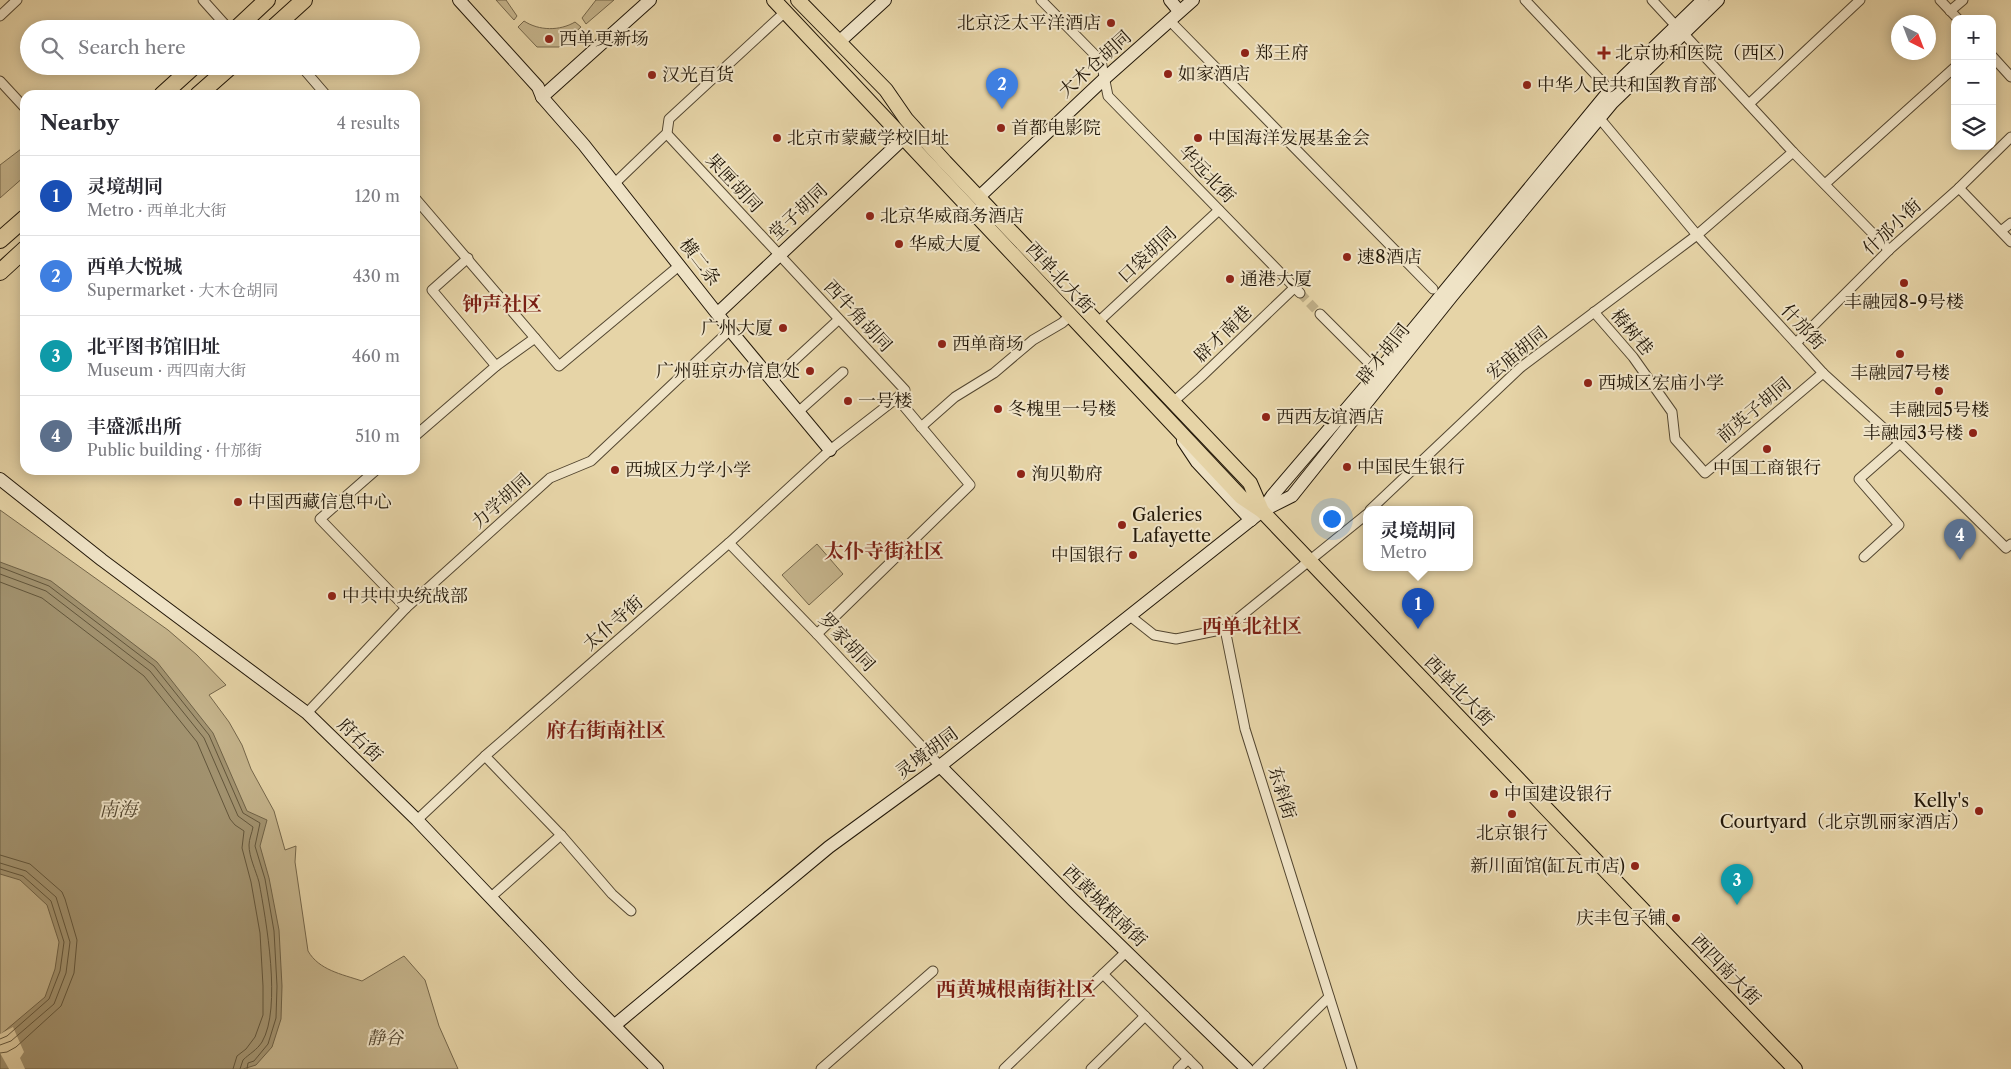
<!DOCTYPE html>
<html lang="en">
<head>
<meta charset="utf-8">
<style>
	body { margin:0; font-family:"Libre Caslon Text","Noto Serif SC",serif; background:#f7f7f7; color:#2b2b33 }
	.controls { position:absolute; right:15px; top:15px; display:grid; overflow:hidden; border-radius:10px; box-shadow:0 2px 12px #0003 }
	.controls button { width:45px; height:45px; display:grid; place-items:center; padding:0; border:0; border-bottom:1px solid #e1e1e2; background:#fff; color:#2b2b33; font:25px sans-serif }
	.compass { position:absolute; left:1891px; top:15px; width:45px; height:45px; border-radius:50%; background:#fff; box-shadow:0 2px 12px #0003; rotate:138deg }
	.you { position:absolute; left:1331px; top:518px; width:18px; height:18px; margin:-12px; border:4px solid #fff; border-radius:50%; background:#1a73e8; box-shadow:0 0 0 8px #1a73e833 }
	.badge { display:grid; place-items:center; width:32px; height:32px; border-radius:50%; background:#8f2418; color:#fff; font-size:16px; font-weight:700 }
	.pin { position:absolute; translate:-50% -41px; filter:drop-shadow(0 1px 2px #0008) }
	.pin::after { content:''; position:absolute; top:26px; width:18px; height:15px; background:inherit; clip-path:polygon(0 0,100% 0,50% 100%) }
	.popup { position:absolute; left:1363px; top:506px; width:110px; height:65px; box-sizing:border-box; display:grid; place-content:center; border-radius:10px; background:#fff; filter:drop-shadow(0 1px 4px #0005); font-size:16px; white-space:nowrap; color:#7c7c81 }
	.popup b { font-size:19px; color:#2b2b33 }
	.popup::after { content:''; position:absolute; left:50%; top:100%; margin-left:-10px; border:10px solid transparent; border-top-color:#fff }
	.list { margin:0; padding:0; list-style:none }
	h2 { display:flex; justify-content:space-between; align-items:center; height:65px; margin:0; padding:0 20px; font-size:21px }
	h2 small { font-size:16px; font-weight:400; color:#7c7c81 }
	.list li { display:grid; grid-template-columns:32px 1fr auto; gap:15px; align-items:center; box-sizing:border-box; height:80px; padding:0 20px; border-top:1px solid #e1e1e2 }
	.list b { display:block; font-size:19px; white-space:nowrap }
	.list p { margin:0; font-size:16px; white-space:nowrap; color:#7c7c81 }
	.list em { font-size:16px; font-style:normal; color:#7c7c81 }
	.icon { flex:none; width:28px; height:28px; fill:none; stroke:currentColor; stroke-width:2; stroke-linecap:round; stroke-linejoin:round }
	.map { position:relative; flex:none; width:2011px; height:1069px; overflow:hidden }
	.search { position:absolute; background:#fff; box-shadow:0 2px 12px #0003; left:20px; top:20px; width:400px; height:55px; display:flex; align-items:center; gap:12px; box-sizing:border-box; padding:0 18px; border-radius:28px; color:#7c7c81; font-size:19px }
	.panel { position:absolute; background:#fff; box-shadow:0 2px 12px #0003; left:20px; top:90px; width:400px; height:385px; border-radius:15px }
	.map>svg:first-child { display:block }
	.green { fill:#c5b48c; stroke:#74664a }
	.water { fill:#a39471; stroke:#6f6247 }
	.pier { fill:#e6d4a7 }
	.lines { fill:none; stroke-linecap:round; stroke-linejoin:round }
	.shore { stroke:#62563c; stroke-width:1 }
	.street-tunnel { stroke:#bfae87; stroke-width:9; stroke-dasharray:9 4.5; stroke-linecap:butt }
	.street-casing { stroke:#534630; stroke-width:11 }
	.secondary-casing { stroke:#221708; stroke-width:14 }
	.primary-casing { stroke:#221708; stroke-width:16 }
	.highway-casing { stroke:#221708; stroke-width:18 }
	.street { stroke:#efe3c6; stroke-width:9 }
	.secondary { stroke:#efe3c6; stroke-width:12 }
	.primary { stroke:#e6d4a7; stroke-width:14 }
	.highway { stroke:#e6d4a7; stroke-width:16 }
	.poi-dot { fill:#8f2418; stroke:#efe3c6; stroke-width:2 }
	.labels { text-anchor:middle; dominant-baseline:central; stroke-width:4; stroke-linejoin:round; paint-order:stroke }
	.poi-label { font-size:18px; fill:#221708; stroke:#efe3c6; text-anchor:start }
	.street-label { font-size:18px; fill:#221708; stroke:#efe3c6 }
	.park-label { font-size:18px; font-style:italic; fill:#534630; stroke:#efe3c6 }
	.water-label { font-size:19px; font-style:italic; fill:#564932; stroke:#efe3c6 }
	.quarter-label { font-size:20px; font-weight:bold; fill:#7a1f14; stroke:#efe3c6 }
</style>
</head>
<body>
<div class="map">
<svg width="2011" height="1069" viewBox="0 0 2011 1069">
	<rect width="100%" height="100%" fill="#e6d4a7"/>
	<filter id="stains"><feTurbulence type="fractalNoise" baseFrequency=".004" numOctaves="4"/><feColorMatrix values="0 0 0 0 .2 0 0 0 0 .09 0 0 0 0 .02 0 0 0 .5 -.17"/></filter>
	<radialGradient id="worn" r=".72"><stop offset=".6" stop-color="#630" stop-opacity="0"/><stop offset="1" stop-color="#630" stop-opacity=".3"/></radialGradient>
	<!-- green -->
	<g class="green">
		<path d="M496 0H506L517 16 514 20Z"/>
		<path d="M596 0H614L586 24 582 18Z"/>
		<path d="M524 21C539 31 560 31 575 22L581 27 559 47H537L518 27Z"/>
		<path d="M25 146V176L0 198V165Z"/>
		<path d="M0 510 168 630 197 655 226 685 209 695 229 722 242 745 251 769 274 811 285 850 296 846 295 862 308 951C319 970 341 974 362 981L404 956 425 980 439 1026 458 1069H0Z"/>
		<path d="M817 544 843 574 809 605 782 575Z"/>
	</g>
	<!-- water -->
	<path class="water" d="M0 562 51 581 157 662 213 733 247 811 267 820 260 846 269 878 279 930 282 986 281 1019 272 1047 256 1065 243 1069H0V1035L45 997 55 969 59 942 47 905 20 880 0 874Z"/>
	<!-- pier -->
	<path class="pier" d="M13 1027 24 1052 20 1058 25 1069H9L0 1053V1034Z"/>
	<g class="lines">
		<!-- shore -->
		<g class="shore">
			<path d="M0 567 49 586 154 666 209 735 243 813 260 823 255 846 265 879 274 931 277 986 276 1018 268 1044 254 1061 248 1063 247 1069"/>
			<path d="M0 574 46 591 150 671 204 738 238 816 253 827C252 833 249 839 249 845 249 857 256 871 259 882 266 920 282 1008 262 1042 257 1050 249 1054 243 1060L240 1069"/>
			<path d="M0 582 42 598 144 676 197 742 230 819 235 825 244 831 242 848 251 882 260 933 263 986V1015L255 1037 246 1049 237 1056 233 1069"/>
			<path d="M0 855 30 864 62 892 65 899 77 940 74 973 61 1006 16 1047 7 1052 0 1053"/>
			<path d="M0 863 26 871 56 897 70 942 66 973 54 1004 11 1041 0 1045"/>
			<path d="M0 869 23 876 51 901 64 942 60 971 49 999 7 1036 0 1039"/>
		</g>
		<!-- street-tunnel -->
		<path class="street-tunnel" d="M1300 293 1320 314"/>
		<!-- street casing -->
		<g class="street-casing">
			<g id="street">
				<path d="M203 0 229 29"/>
				<path d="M1041 0 1101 61 1108 96 1300 293"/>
				<path d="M1525 0 1610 90"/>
				<path d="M1652 0 1676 26"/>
				<path d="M1940 0 1958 19"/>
				<path d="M1950 11 1963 0"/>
				<path d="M0 16 17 0"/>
				<path d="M1170 21 1433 289"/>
				<path d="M1683 33 1793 152 1889 250"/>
				<path d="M1992 56 2011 77"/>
				<path d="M301 66 326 95"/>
				<path d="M0 81 25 108"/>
				<path d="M1749 104 1860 0"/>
				<path d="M1596 114 1697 235 1823 373 1900 443 2006 548 2011 544"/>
				<path d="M667 134 905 390 897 398"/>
				<path d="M614 184 667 133 669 119 785 12"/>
				<path d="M1825 184 1955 67"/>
				<path d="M1959 188 2011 242"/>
				<path d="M415 198 559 366 680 265"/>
				<path d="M2001 231 2011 223"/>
				<path d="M468 258 432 290 496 366"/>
				<path d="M1594 312 1633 357 1672 412 1675 439 1705 473 1823 373"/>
				<path d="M1320 314 1378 372"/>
				<path d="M1097 323 1219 210"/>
				<path d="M1796 343 1889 250 1959 188 2011 137"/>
				<path d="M773 380 837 321"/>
				<path d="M1173 402 1201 377 1294 288"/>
				<path d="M798 412 843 372"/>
				<path d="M921 427 955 397 994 373 1033 340 1062 323 1070 316"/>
				<path d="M415 436 496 366 535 338"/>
				<path d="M376 470 320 519 406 608"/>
				<path d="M1370 510 1520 368 1697 235 1793 152"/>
				<path d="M729 543 817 634 940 766"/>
				<path d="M1864 557 1899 525 1859 479 1900 443"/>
				<path d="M1130 616 1154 635 1176 639 1225 629"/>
				<path d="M307 713 406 608 550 478 591 461 730 330"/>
				<path d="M485 756 561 835 612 894 631 911"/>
				<path d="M417 820 485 756 729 543 830 450 897 398 970 485 817 634"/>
				<path d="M491 897 561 835"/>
				<path d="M1103 974 1126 952"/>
				<path d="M821 1069 933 971"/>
				<path d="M1004 1069 1103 974 1198 1069"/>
				<path d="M1091 1069 1145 1016"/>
				<path d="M1178 1069 1188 1059"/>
				<path d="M1256 1069 1329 997"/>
				<path d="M1352 1069 1245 729 1225 629 1367 514"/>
			</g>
		</g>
		<!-- secondary casing -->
		<g class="secondary-casing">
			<g id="secondary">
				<path d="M459 0 538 87 542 97 584 145 730 330 830 450"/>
				<path d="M1170 0 1179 11"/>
				<path d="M839 42 885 0"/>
				<path d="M542 97 650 0"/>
				<path d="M979 197 1104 79 1193 0"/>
				<path d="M718 313 904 138"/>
				<path d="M1183 441 1197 462 1251 520"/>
				<path d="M0 479 102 560 307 713 417 820 572 983 657 1069"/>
				<path d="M1262 511 1272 496 1378 372 1610 90 1703 0"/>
				<path d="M940 766 1073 900 1247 1069"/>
				<path d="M615 1025 829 847 940 766 1262 511 1292 496 1452 296 1612 103 1718 0"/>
			</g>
		</g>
		<!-- primary casing -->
		<g class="primary-casing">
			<g id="primary">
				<path d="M774 0 1241 497 1262 511 1795 1069"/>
				<path d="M798 0 886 90 906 119 945 162 1250 483 1262 511"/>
			</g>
		</g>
		<!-- highway casing -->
		<g class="highway-casing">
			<g id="highway">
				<path d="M236 29 267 0"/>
				<path d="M272 29 304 0"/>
				<path d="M162 95 194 66"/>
				<path d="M198 95 231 66"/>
				<path d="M0 240 25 218"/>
				<path d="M0 272 25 249"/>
			</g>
		</g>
		<!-- street -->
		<use href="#street" class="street"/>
		<!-- secondary -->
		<use href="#secondary" class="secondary"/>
		<!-- primary -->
		<use href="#primary" class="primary"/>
		<!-- highway -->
		<use href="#highway" class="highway"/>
	</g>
	<!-- markers -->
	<g class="poi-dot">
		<circle cx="1111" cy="23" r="5"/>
		<circle cx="549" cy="39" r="5"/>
		<circle cx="1245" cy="53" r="5"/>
		<path d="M1601.5 45.5h5v5h5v5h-5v5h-5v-5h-5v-5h5z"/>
		<circle cx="1168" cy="74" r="5"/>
		<circle cx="652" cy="75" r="5"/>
		<circle cx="1527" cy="85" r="5"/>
		<circle cx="1001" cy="128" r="5"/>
		<circle cx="777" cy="138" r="5"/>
		<circle cx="1198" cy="138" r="5"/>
		<circle cx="870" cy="216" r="5"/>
		<circle cx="899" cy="244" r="5"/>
		<circle cx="1347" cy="257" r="5"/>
		<circle cx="1230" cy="279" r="5"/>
		<circle cx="1904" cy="283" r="5"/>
		<circle cx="783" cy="328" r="5"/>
		<circle cx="942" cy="344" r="5"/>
		<circle cx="1900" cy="354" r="5"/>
		<circle cx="810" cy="371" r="5"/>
		<circle cx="1588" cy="383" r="5"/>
		<circle cx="1939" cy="391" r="5"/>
		<circle cx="848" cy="401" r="5"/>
		<circle cx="998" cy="409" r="5"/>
		<circle cx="1266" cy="417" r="5"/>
		<circle cx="1973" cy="433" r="5"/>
		<circle cx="1767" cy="449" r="5"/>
		<circle cx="1347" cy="467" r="5"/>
		<circle cx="615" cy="470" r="5"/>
		<circle cx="1021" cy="474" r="5"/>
		<circle cx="238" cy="502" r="5"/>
		<circle cx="1122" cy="525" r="5"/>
		<circle cx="1133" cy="555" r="5"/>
		<circle cx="332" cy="596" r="5"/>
		<circle cx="1494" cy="794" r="5"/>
		<circle cx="1979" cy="811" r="5"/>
		<circle cx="1512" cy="814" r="5"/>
		<circle cx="1635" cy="866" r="5"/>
		<circle cx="1676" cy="918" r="5"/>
	</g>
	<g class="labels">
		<!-- poi labels -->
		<g class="poi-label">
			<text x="1101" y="23" text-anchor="end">北京泛太平洋酒店</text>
			<text x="559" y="39">西单更新场</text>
			<text x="1255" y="53">郑王府</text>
			<text x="1615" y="53">北京协和医院（西区）</text>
			<text x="1178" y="74">如家酒店</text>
			<text x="662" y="75">汉光百货</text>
			<text x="1537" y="85">中华人民共和国教育部</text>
			<text x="1011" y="128">首都电影院</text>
			<text x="787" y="138">北京市蒙藏学校旧址</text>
			<text x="1208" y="138">中国海洋发展基金会</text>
			<text x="880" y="216">北京华威商务酒店</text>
			<text x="909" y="244">华威大厦</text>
			<text x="1357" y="257">速8酒店</text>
			<text x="1240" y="279">通港大厦</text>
			<text x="1904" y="302" text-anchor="middle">丰融园8-9号楼</text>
			<text x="773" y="328" text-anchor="end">广州大厦</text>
			<text x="952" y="344">西单商场</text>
			<text x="800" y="371" text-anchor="end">广州驻京办信息处</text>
			<text x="1900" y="373" text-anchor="middle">丰融园7号楼</text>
			<text x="1598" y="383">西城区宏庙小学</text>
			<text x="858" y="401">一号楼</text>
			<text x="1008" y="409">冬槐里一号楼</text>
			<text x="1939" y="410" text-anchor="middle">丰融园5号楼</text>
			<text x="1276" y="417">西西友谊酒店</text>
			<text x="1963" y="433" text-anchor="end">丰融园3号楼</text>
			<text x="1357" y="467">中国民生银行</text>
			<text x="1767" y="468" text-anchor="middle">中国工商银行</text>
			<text x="625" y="470">西城区力学小学</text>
			<text x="1031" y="474">洵贝勒府</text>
			<text x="248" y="502">中国西藏信息中心</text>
			<text x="1132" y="515">Galeries<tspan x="1132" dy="21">Lafayette</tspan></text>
			<text x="1123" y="555" text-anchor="end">中国银行</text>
			<text x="342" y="596">中共中央统战部</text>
			<text x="1504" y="794">中国建设银行</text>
			<text x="1969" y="801" text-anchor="end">Kelly's<tspan x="1969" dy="21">Courtyard（北京凯丽家酒店）</tspan></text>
			<text x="1512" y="833" text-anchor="middle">北京银行</text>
			<text x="1625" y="866" text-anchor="end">新川面馆(缸瓦市店)</text>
			<text x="1666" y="918" text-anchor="end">庆丰包子铺</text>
		</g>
		<!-- street labels -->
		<g class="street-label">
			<text transform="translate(1095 64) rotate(-42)">大木仓胡同</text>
			<text transform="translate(1207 174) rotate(46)">华远北街</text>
			<text transform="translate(734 183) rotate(47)">果匣胡同</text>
			<text transform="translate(798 212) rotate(-43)">堂子胡同</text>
			<text transform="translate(1892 227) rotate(-43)">什邡小街</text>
			<text transform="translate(1147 255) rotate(-43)">口袋胡同</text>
			<text transform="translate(700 262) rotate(52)">横二条</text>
			<text transform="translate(1060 278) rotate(47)">西单北大街</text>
			<text transform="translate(858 316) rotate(47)">西牛角胡同</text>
			<text transform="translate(1803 327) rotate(47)">什邡街</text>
			<text transform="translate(1632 332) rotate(50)">椿树巷</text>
			<text transform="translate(1223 334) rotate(-44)">辟才南巷</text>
			<text transform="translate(1517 353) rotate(-39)">宏庙胡同</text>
			<text transform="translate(1383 354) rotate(-51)">辟才胡同</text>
			<text transform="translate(1754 410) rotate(-40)">前英子胡同</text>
			<text transform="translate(501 501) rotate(-42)">力学胡同</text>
			<text transform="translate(613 623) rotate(-41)">太仆寺街</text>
			<text transform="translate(847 642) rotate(47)">罗家胡同</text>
			<text transform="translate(1459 691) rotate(46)">西单北大街</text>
			<text transform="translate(360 740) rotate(44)">府右街</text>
			<text transform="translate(927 753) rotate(-37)">灵境胡同</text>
			<text transform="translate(1282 793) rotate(73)">东斜街</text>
			<text transform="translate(1105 906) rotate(44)">西黄城根南街</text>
			<text transform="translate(1726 970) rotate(46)">西四南大街</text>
		</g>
		<!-- park labels -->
		<g class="park-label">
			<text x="385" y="1038">静谷</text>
		</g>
		<!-- water labels -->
		<g class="water-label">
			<text x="118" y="809">南海</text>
		</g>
		<!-- quarter labels -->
		<g class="quarter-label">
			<text x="502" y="304">钟声社区</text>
			<text x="884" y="551">太仆寺街社区</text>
			<text x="1252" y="626">西单北社区</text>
			<text x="606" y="730">府右街南社区</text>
			<text x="1016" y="989">西黄城根南街社区</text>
		</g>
	</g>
	<rect width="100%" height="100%" filter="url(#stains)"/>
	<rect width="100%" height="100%" fill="url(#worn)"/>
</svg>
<div class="controls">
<button>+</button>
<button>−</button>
<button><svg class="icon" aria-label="layers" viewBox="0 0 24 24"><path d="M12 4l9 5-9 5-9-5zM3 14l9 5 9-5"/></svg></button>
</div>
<svg class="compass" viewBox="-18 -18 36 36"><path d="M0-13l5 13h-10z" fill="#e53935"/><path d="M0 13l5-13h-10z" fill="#7c7c81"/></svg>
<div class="you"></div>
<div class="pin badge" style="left:1418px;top:629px;background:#1a4fb4">1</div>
<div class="popup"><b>灵境胡同</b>Metro</div>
<div class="pin badge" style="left:1002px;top:109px;background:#3f7fe0">2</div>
<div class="pin badge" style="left:1737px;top:905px;background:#0f9aa8">3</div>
<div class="pin badge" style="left:1960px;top:560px;background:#5c6f8a">4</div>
<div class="search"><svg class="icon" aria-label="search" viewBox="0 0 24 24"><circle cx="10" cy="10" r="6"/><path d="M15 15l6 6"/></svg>Search here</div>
<section class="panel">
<h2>Nearby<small>4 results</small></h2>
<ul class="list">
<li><span class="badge" style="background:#1a4fb4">1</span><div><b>灵境胡同</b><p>Metro · 西单北大街</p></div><em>120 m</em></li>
<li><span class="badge" style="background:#3f7fe0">2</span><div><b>西单大悦城</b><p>Supermarket · 大木仓胡同</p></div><em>430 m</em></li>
<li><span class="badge" style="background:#0f9aa8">3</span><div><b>北平图书馆旧址</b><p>Museum · 西四南大街</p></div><em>460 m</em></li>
<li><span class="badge" style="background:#5c6f8a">4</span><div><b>丰盛派出所</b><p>Public building · 什邡街</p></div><em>510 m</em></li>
</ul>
</section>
</div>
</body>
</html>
